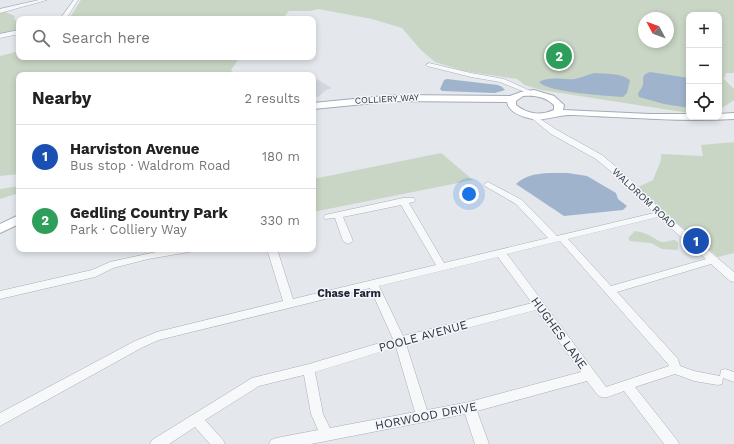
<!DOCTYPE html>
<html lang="en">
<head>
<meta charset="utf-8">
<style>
	body { margin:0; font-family:"Work Sans",sans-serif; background:#f2f2f2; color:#222 }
	.controls { position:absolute; right:12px; top:12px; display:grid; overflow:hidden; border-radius:8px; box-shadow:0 2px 6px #0003 }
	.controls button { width:36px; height:36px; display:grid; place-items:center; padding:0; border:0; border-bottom:1px solid #e0e0e0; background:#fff; color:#222; font:20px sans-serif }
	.compass { position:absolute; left:638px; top:12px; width:36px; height:36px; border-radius:50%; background:#fff; box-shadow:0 2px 6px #0003; rotate:311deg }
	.you { position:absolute; left:469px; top:194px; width:14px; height:14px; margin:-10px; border:3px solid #fff; border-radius:50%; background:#1a73e8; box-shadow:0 0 0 6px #1a73e833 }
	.badge { display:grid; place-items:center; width:26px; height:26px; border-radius:50%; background:#b45309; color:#fff; font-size:13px; font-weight:700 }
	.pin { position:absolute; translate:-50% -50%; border:2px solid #fff; box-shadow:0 1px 4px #0006 }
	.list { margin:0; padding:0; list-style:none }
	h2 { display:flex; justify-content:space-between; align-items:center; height:52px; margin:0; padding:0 16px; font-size:17px }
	h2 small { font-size:13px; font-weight:400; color:#767676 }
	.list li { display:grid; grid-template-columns:26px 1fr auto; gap:12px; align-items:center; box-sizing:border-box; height:64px; padding:0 16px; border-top:1px solid #e0e0e0 }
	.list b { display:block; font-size:15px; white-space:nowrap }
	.list p { margin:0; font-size:13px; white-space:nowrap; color:#767676 }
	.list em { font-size:13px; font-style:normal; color:#767676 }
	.icon { flex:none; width:22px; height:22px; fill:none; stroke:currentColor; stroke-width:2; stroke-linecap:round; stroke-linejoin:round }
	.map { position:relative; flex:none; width:734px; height:444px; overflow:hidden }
	.search { position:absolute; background:#fff; box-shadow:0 2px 6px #0003; left:16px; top:16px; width:300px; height:44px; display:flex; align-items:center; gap:10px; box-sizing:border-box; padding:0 14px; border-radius:8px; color:#767676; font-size:15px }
	.panel { position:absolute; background:#fff; box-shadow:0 2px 6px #0003; left:16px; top:72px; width:300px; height:180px; border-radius:8px }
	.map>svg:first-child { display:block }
	.built { fill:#d2d6de }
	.green { fill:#c9d6c5; fill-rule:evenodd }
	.water { fill:#9fb4cc }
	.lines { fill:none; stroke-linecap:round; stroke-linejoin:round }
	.minor-casing { stroke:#a9aeb7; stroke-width:1 }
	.major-casing { stroke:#a3abb8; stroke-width:2 }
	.minor { fill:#f7f8fa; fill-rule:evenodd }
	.major { fill:#fff; fill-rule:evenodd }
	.labels { text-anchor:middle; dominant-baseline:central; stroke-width:3; stroke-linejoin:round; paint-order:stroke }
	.far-street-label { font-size:9px; fill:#2b3445; stroke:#f4f6f9 }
	.street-label { font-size:10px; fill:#2b3445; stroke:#f4f6f9 }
	.neighbourhood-label { font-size:11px; font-weight:bold; fill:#1d2536; stroke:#f4f6f9 }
	.near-street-label { font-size:12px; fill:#2b3445; stroke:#f4f6f9 }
</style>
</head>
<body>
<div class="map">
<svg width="734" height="444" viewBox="0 0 734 444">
	<rect width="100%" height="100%" fill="#e4e7ec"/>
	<!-- built -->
	<path class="built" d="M313 77 332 88 326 90 318 97 313 98Z"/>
	<!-- green -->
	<g class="green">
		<path d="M81 0H734V73H726L724 79 734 89V100L719 110V15H689V113L541 90 525 85 517 79 464 71 435 62 421 50 402 28 372 19 318 9 311 11H289L282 19H69ZM644 18H668V42H644Z"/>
		<path d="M0 12H5L15 16 14 18 19 25V30L0 34Z"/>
		<path d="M19 51V57H242L238 60 231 70 235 75H19V174L0 176V56Z"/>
		<path d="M734 142V253L718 257 666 214 638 187 653 180 661 160V154L703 156 701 145Z"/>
		<path d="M441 153 473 180 313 212V179Z"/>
		<path d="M19 186V193L0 199V189Z"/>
		<path d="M635 231C647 233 649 235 659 241 664 244 670 240 675 240L678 243V250L662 249 651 243 630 241 628 238Z"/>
	</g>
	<!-- water -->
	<g class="water">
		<path d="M650 72 689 78V108L664 104 639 97 638 94C639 91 642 88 643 85 644 78 641 75 650 72Z"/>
		<path d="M595 73C606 74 621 73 630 80L627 93 623 97C608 96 546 92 539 82 549 76 563 80 574 79 582 78 588 74 595 73Z"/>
		<path d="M447 79 498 85 502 87 505 90 495 93 442 91 440 89 444 80Z"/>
		<path d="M568 173 587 176 616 193 618 199 627 206 623 210 564 216 516 184C529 171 550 173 568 173Z"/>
	</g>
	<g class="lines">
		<!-- minor casing -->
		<g class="minor-casing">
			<g id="minor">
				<path d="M39 0H47L0 13V9Z"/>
				<path d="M74 0H78L66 19H60Z"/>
				<path d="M19 30V34L0 38V34Z"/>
				<path d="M429 63 471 73 504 79 535 93 532 95 500 82 471 77 427 66 426 65Z"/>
				<path d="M531 113 557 130 602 155 626 175 663 212 734 272V282L730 281 711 264 617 292 678 359 680 366 694 371 720 376 721 370 725 369 734 372V382L723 378 722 384 718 385 694 381 675 374 635 387 677 440 679 444H664L624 391C599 400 603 402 587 381L477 411 489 444H475L465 414 311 444H269L271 440 276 438 318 430 311 414 304 375 259 386 205 420 223 440 225 444H210L195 427 169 444H150L152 440 252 378 309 364 393 339 370 288 159 340 143 347 0 426V413L135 341 157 332 283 301 267 249H277L293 299 436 265 401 205 343 217 353 241 348 244 343 241 335 218 325 219 324 217 325 215 403 198H414L415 200 414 202 409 203 444 263 548 238 516 204 485 186 484 184 488 182 522 200 557 236 654 213 620 179 596 159 551 134 529 116 528 115ZM658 217 706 259 611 286 568 239ZM560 241 668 364 669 366 606 387 507 254ZM498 257 532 303 403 336 379 286ZM536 310 581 372 469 402 427 410 406 344ZM396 347 415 412 330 428 323 414 315 372Z"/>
				<path d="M170 249H194L189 252 148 259 113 268 95 277 0 299V291L92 270 110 262Z"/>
			</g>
		</g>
		<!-- major casing -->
		<g class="major-casing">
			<g id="major">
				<path d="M534 90 554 96 564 105 563 110 650 114H689V117H719V114L734 113V119C680 122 626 117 572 115 559 114 546 121 533 119 523 117 509 113 507 102L395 101 313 109V103L395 95 510 96 521 92ZM523 96C535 95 546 97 554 105V110C541 116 527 114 516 105V101Z"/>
				<path d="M19 215V224L0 233V224Z"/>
			</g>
		</g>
		<!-- minor -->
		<use href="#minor" class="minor"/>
		<!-- major -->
		<use href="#major" class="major"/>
	</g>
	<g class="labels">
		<!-- far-street labels -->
		<g class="far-street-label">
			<text transform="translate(387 99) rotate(-3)">COLLIERY WAY</text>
		</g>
		<!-- street labels -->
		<g class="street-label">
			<text transform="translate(644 198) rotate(43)">WALDROM ROAD</text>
		</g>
		<!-- neighbourhood labels -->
		<g class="neighbourhood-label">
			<text x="349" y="293">Chase Farm</text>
		</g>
		<!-- near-street labels -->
		<g class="near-street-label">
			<text transform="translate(559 333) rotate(54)">HUGHES LANE</text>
			<text transform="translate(423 336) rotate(-15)">POOLE AVENUE</text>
			<text transform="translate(426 416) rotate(-11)">HORWOOD DRIVE</text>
		</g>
	</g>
</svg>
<div class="controls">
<button>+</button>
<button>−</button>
<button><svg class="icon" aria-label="locate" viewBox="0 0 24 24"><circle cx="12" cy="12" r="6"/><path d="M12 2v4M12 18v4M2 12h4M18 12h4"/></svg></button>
</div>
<svg class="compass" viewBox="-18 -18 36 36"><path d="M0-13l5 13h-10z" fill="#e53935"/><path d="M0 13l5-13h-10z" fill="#767676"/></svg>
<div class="you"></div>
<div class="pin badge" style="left:696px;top:241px;background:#1a4fb4">1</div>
<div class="pin badge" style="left:559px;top:56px;background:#2e9e5b">2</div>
<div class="search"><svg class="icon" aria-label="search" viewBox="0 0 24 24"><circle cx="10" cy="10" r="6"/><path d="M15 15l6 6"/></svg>Search here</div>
<section class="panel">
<h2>Nearby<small>2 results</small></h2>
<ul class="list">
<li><span class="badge" style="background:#1a4fb4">1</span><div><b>Harviston Avenue</b><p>Bus stop · Waldrom Road</p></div><em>180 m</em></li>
<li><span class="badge" style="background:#2e9e5b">2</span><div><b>Gedling Country Park</b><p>Park · Colliery Way</p></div><em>330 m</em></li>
</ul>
</section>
</div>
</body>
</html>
